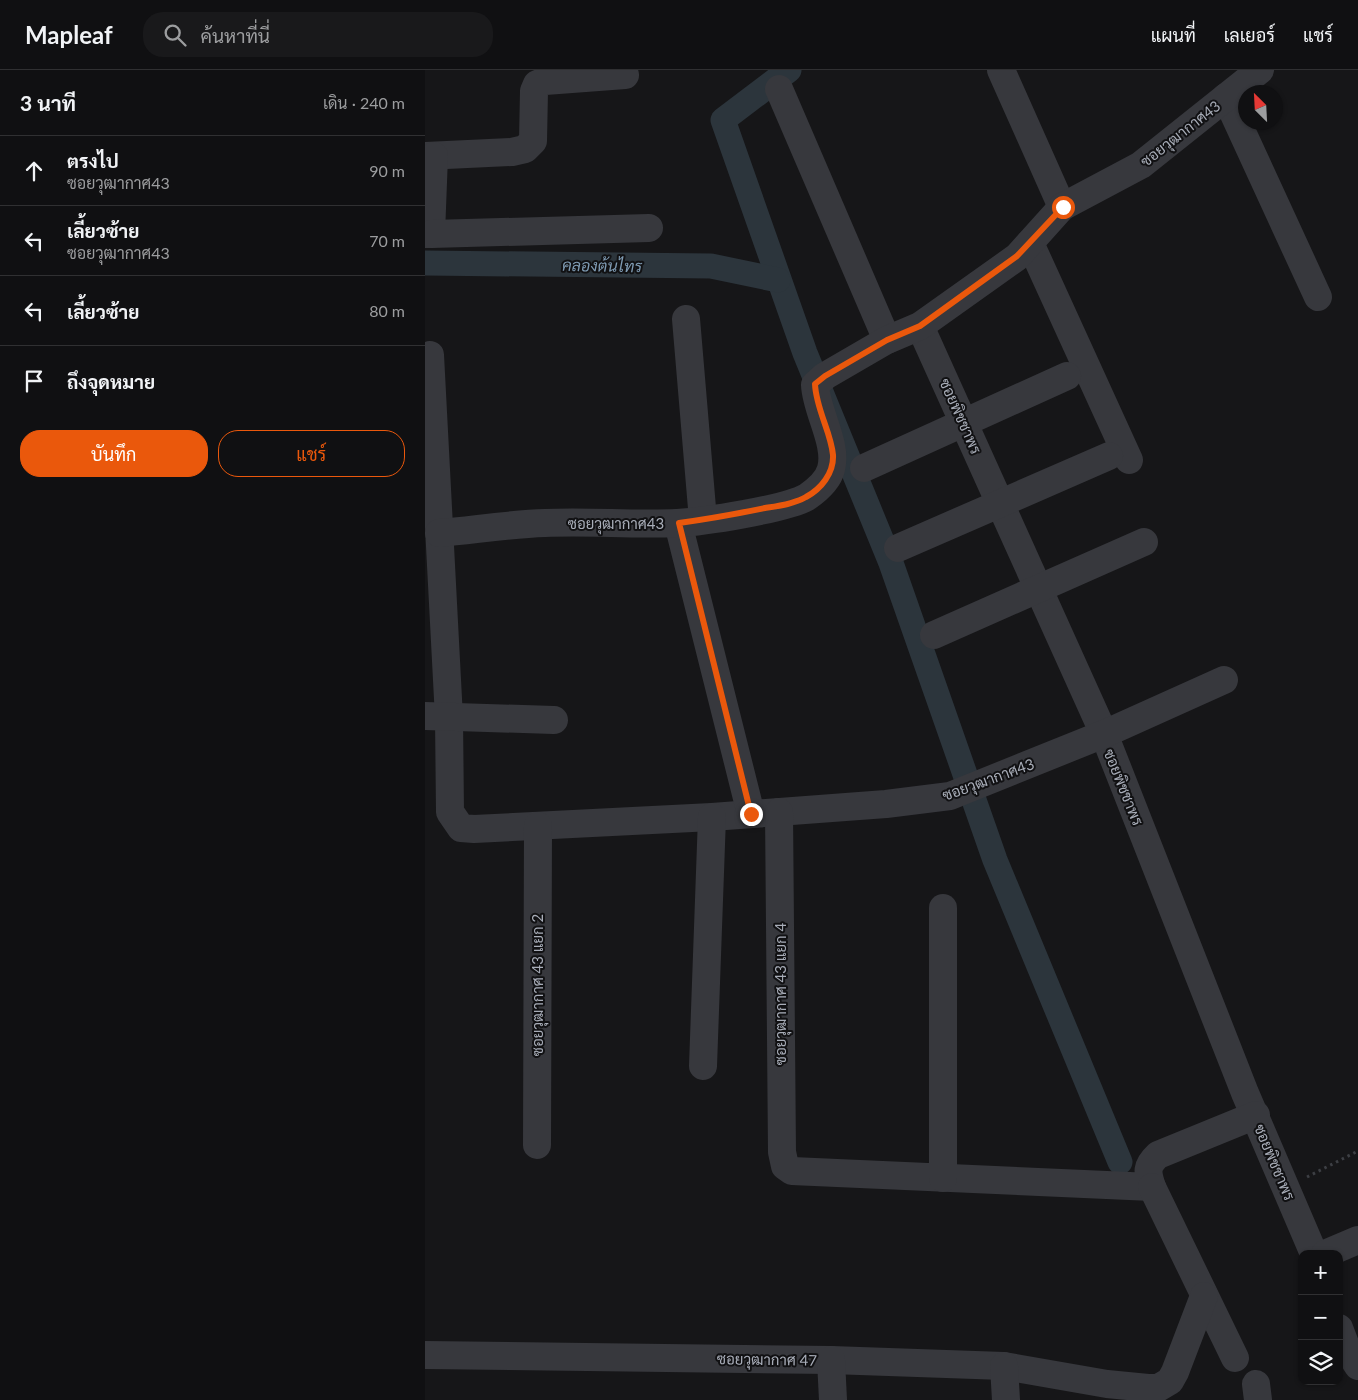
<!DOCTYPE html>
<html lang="th">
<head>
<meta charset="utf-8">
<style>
	body { margin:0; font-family:Lato,Sarabun,sans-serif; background:#19191b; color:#f1f3f6 }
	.controls { position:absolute; right:15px; bottom:15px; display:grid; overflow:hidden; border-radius:10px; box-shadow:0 1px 4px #0004 }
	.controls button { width:45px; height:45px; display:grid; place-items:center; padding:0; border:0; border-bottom:1px solid #303032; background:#101012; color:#f1f3f6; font:25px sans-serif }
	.compass { position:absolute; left:813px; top:15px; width:45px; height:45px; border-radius:50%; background:#101012; box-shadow:0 1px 4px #0004; rotate:336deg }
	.stop { position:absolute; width:15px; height:15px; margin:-11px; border:4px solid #ea580c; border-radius:50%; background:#fff }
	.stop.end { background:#ea580c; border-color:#fff; box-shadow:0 1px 5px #0008 }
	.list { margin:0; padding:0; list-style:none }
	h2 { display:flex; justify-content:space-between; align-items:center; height:65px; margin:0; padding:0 20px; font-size:21px }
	h2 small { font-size:16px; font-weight:400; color:#9c9d9f }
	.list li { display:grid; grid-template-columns:32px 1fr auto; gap:15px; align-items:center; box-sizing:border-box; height:70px; padding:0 20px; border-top:1px solid #303032 }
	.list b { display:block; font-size:19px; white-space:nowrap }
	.list p { margin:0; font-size:16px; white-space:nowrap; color:#9c9d9f }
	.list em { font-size:16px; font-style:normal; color:#9c9d9f }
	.actions { display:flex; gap:10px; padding:15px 20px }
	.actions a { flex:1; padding:11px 0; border:1px solid #ea580c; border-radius:20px; text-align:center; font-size:18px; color:#ea580c }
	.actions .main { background:#ea580c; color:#fff }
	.icon { flex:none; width:28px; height:28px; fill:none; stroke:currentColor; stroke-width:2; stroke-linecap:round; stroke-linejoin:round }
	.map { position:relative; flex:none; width:933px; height:1330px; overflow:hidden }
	header { display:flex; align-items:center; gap:30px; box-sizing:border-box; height:70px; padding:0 25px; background:#101012; border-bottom:1px solid #303032 }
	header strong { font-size:24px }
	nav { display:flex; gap:28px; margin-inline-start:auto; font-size:18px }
	.search { width:350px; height:45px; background:#19191b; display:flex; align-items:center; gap:12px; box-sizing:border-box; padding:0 18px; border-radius:20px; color:#9c9d9f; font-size:19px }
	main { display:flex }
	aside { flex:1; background:#101012 }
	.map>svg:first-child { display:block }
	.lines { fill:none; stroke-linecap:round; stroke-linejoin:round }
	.canal { stroke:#2c353c; stroke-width:25 }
	.path { stroke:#3d3f44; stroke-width:3; stroke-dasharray:2.5 4; stroke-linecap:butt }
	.minor { stroke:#37383d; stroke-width:28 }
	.route { stroke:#ea580c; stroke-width:6 }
	.labels { text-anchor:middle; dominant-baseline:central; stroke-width:4; stroke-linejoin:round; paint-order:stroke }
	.street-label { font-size:15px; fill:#a8adb8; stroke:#111113 }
	.water-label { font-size:16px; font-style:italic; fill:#7f9bb3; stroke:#111113 }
</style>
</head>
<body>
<header>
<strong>Mapleaf</strong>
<div class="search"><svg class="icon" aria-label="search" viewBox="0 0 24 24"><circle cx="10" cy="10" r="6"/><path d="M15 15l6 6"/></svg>ค้นหาที่นี่</div>
<nav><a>แผนที่</a><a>เลเยอร์</a><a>แชร์</a></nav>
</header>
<main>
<aside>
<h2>3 นาที<small>เดิน · 240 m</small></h2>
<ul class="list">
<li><svg class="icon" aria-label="ahead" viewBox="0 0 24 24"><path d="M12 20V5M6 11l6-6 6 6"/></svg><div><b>ตรงไป</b><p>ซอยวุฒากาศ43</p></div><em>90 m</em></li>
<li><svg class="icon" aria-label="left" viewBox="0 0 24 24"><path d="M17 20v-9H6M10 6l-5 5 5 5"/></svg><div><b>เลี้ยวซ้าย</b><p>ซอยวุฒากาศ43</p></div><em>70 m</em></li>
<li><svg class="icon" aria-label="left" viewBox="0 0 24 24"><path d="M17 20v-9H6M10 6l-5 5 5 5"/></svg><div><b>เลี้ยวซ้าย</b></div><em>80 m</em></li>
<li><svg class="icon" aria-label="arrive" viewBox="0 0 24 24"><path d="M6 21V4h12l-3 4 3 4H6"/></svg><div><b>ถึงจุดหมาย</b></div></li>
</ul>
<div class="actions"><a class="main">บันทึก</a><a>แชร์</a></div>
</aside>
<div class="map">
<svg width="933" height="1330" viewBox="0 0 933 1330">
	<rect width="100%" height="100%" fill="#161618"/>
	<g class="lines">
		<!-- canal -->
		<g class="canal">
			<path d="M364 0 298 50 380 283 466 493 570 790 695 1092"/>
			<path d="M0 193 286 196 353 210"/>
		</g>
		<!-- path -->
		<path class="path" d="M882 1107 933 1081"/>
		<!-- minor -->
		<g class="minor">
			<path d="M576 0 637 137"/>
			<path d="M354 19 462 270"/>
			<path d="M801 27 893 227"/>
			<path d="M0 86 87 82 100 79 108 71 109 21 112 14 120 11 200 5"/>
			<path d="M0 164H6L9 86"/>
			<path d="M6 164 224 158"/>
			<path d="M605 173 704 390"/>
			<path d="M261 249 278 450"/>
			<path d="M495 256 679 664 820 1023 889 1184"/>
			<path d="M5 285 24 648 25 742 36 758 49 759 287 747 461 734 525 726 679 664 799 610"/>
			<path d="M439 398 642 306"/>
			<path d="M253 453 326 744"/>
			<path d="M14 463C49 460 85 454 120 453 164 451 208 455 252 453 278 452 361 439 382 427 392 420 403 411 406 399 413 374 391 341 390 315L400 306 462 270 495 256 592 187 637 137 716 95 835 0"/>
			<path d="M473 478 684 386"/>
			<path d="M509 565 719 472"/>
			<path d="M0 646 129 650"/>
			<path d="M354 742 357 1082 360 1096 367 1101 727 1117C722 1102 721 1096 733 1085L831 1045"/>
			<path d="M518 838V1108"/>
			<path d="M278 996 287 747"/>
			<path d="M112 1075 113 756"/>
			<path d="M727 1117 810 1288"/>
			<path d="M900 1184 933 1170"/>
			<path d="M914 1258 922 1279 933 1296"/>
			<path d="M0 1285 406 1290 579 1296 682 1314 723 1318H733L745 1311 750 1302 779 1226"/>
			<path d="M406 1290 408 1330"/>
			<path d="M579 1296 581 1330"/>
			<path d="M831 1314 833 1330"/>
		</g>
	</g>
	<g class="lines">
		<!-- route -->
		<path class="route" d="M326 744 254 453C283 449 311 444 340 438 353 436 369 434 381 427 396 419 409 403 408 385 406 362 391 339 390 314L400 306 462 270 495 256 592 186 638 137"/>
	</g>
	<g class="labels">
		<!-- street labels -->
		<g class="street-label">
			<text transform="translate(755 63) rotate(-38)">ซอยวุฒากาศ43</text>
			<text transform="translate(536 346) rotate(66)">ซอยพิชชาพร</text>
			<text x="191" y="453">ซอยวุฒากาศ43</text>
			<text transform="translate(563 709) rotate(-20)">ซอยวุฒากาศ43</text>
			<text transform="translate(699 717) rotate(68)">ซอยพิชชาพร</text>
			<text transform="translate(112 915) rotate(-90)">ซอยวุฒากาศ 43 แยก 2</text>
			<text transform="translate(355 924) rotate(-90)">ซอยวุฒากาศ 43 แยก 4</text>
			<text transform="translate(850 1092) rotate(67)">ซอยพิชชาพร</text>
			<text transform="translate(342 1289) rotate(1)">ซอยวุฒากาศ 47</text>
		</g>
		<!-- water labels -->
		<g class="water-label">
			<text transform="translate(177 195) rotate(1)">คลองต้นไทร</text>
		</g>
	</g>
</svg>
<div class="controls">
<button>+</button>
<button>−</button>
<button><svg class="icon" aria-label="layers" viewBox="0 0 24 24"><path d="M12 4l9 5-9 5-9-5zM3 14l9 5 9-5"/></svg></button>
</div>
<svg class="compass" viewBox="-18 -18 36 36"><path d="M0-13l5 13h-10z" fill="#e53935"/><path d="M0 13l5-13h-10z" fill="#9c9d9f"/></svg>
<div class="stop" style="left:638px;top:137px"></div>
<div class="stop end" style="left:326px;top:744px"></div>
</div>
</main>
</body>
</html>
